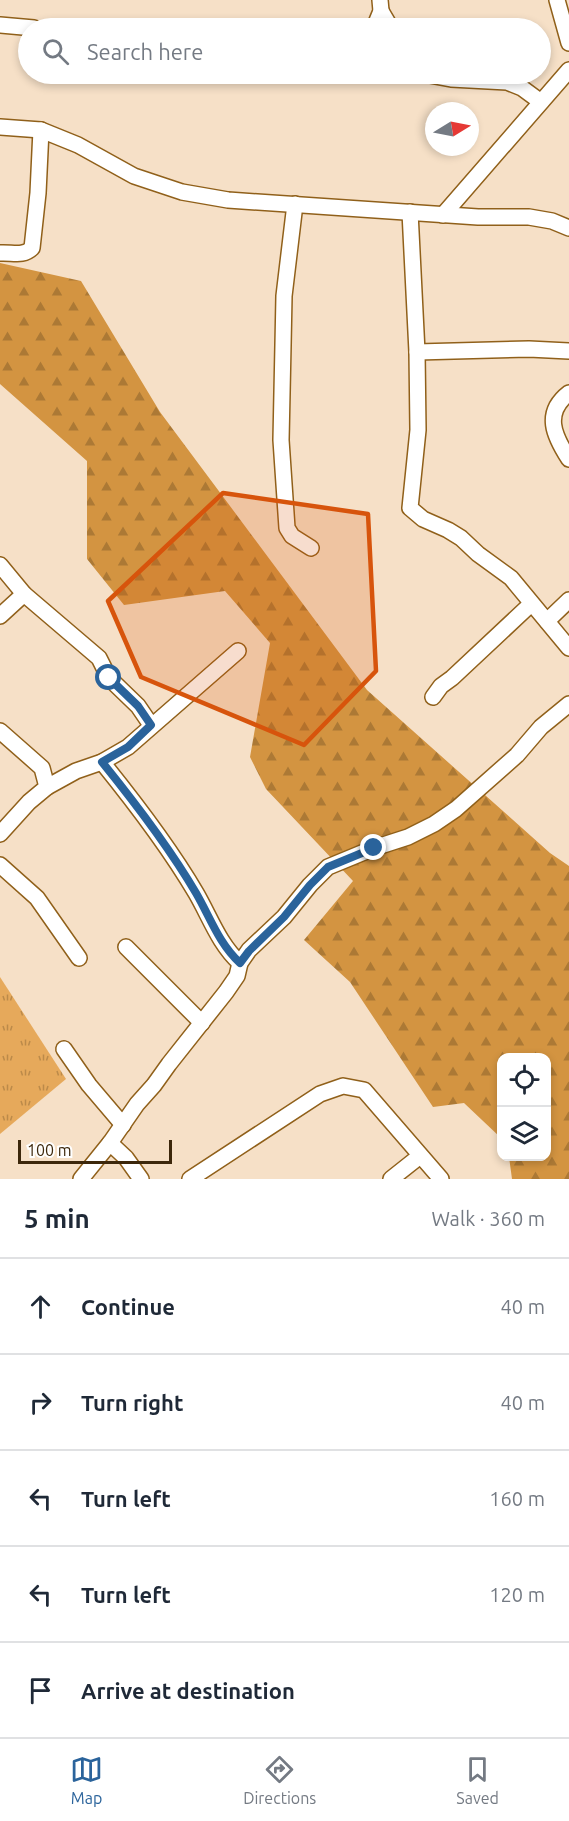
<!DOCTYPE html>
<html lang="en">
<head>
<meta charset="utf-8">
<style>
	body { margin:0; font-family:Ubuntu,sans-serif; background:#f6f6f7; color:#1f2937 }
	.controls { position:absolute; right:18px; bottom:18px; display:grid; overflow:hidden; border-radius:12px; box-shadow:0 3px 9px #0003 }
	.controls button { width:54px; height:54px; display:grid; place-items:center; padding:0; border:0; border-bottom:2px solid #e0e1e3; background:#fff; color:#1f2937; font:30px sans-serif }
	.compass { position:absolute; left:425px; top:102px; width:54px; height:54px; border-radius:50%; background:#fff; box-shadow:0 3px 9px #0003; rotate:80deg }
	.scale { position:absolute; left:18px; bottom:15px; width:154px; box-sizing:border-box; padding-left:6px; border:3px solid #3c270b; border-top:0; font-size:16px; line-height:21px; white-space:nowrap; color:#3c270b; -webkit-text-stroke:4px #fff; paint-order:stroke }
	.stop { position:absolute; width:18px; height:18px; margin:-14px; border:4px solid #2a639b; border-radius:50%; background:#fff }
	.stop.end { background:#2a639b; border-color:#fff; box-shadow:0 2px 6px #0008 }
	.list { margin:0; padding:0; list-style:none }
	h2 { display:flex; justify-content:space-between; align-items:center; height:78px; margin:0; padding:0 24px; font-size:26px }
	h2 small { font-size:20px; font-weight:400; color:#747a83 }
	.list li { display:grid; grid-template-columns:39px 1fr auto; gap:18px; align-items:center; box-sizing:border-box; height:96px; padding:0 24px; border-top:2px solid #e0e1e3 }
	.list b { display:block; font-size:22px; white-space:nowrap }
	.list em { font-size:20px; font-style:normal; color:#747a83 }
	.icon { flex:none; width:33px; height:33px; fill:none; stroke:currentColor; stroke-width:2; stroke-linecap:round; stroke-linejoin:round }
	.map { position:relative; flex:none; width:569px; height:1179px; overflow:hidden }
	.search { position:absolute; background:#fff; box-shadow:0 3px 9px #0003; left:18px; right:18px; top:18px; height:66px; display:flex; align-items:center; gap:15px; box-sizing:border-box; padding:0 21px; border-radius:33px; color:#747a83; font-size:22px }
	.sheet { height:558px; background:#fff }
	nav { display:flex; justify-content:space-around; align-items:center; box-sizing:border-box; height:84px; border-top:2px solid #e0e1e3; background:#fff; font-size:16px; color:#747a83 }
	nav a { display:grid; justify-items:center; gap:3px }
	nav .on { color:#2a639b }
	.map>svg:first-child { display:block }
	.grass { fill:url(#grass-tufts) }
	.forest { fill:url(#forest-firs) }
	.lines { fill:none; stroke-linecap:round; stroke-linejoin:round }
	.minor-casing { stroke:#90601a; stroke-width:18 }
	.minor { stroke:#fff; stroke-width:15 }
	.route { stroke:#2a639b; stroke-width:8 }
	.marked { fill:#d7540c; fill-opacity:0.2; stroke:#d7540c; stroke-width:4.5; stroke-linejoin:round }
</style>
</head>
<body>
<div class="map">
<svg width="569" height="1179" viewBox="0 0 569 1179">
	<defs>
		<pattern id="grass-tufts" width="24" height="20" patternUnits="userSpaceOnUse" patternTransform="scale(1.5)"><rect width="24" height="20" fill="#e6a95b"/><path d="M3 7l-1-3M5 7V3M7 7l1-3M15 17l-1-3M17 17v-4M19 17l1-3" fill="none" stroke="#bc8a49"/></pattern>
		<pattern id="forest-firs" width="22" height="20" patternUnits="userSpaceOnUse" patternTransform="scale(1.5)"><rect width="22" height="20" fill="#d39441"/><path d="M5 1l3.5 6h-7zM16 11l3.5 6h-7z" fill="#ac7935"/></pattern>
	</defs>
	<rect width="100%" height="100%" fill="#f6e0c7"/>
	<!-- grass -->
	<path class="grass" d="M0 977 66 1079 0 1134Z"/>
	<!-- forest -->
	<path class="forest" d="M0 263 81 281 160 412 367 690 550 853 569 866V1179H512L509 1157 546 1156V1058H502L501 1138 464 1103 433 1107 350 982 304 940 353 881 266 789 250 757 270 643 225 591 124 605 87 559V461L0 384Z"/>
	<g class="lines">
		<!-- minor casing -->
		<g class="minor-casing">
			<g id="minor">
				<path d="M557 0 569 43"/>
				<path d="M381 11 391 28"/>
				<path d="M0 25 34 28"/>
				<path d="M374 28 381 11 380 0"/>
				<path d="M424 74 451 79 507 82 522 88 541 102"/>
				<path d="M0 127 41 130 78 145 134 176 182 192 228 200 478 217H529L552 221 569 228"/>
				<path d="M295 204 284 296 283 345 281 440 287 528 292 536 311 548"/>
				<path d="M410 212 417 352 418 430 410 508 423 519 448 530 461 538 478 554 511 578 569 648"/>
				<path d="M443 215 569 70"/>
				<path d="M0 253C12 252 23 257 32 248L38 193 41 130"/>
				<path d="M417 352 529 349 569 351"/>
				<path d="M569 393C543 413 554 436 569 459"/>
				<path d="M0 565 24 594 99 658 109 678 138 706 151 725"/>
				<path d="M0 616 24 594"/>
				<path d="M547 621 569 600"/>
				<path d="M433 697 441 686 452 678 531 604"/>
				<path d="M0 731 42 768 47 787 29 802 0 834"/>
				<path d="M102 762C136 804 169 847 196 893 210 917 219 944 240 963"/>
				<path d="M47 787 76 771 102 762 128 747 238 651"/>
				<path d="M0 865 37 898 79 958"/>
				<path d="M126 947 202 1023"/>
				<path d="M64 1049 89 1085 123 1125"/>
				<path d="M110 1143 126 1158 141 1179"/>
				<path d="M81 1179 110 1143 137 1104 154 1085 169 1064 226 992 237 976 240 963 249 950 284 917 310 885 328 867 374 848 408 837 434 824 456 809 517 755 541 727 569 704"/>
				<path d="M190 1179 320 1094 343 1086 364 1090 441 1179"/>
				<path d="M391 1179 420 1156"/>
			</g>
		</g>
		<!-- minor -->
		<use href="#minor" class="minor"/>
	</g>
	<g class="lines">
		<!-- route -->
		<path class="route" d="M109 678 138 706 151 725 128 747 102 762C136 804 169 847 196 893 210 917 219 944 240 963L249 951 284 917 310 885 328 867 374 848"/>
	</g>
	<!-- marked area -->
	<path class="marked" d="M223 493 368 514 376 671 304 745 141 677 108 601Z"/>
</svg>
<div class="controls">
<button><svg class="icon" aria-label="locate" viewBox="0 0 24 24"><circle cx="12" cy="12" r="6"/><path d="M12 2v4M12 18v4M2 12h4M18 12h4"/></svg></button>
<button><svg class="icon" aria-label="layers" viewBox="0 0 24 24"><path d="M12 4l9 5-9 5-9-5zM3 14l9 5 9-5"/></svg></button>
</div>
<svg class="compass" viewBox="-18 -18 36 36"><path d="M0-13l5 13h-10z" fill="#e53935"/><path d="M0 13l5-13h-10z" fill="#747a83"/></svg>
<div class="scale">100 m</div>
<div class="stop" style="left:109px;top:678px"></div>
<div class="stop end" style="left:374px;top:848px"></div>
<div class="search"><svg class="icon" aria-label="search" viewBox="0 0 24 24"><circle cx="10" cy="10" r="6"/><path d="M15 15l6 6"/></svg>Search here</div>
</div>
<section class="sheet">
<h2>5 min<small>Walk · 360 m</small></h2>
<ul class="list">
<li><svg class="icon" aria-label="ahead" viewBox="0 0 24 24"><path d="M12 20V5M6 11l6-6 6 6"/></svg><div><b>Continue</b></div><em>40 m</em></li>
<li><svg class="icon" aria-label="right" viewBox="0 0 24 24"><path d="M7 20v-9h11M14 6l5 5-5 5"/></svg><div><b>Turn right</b></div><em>40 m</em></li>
<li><svg class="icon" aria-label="left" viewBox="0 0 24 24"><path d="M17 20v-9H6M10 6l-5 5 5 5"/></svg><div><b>Turn left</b></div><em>160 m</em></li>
<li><svg class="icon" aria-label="left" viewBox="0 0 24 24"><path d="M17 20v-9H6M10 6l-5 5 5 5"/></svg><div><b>Turn left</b></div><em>120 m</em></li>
<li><svg class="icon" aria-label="arrive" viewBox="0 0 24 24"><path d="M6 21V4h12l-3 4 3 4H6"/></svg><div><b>Arrive at destination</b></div></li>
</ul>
</section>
<nav>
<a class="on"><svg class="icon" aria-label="map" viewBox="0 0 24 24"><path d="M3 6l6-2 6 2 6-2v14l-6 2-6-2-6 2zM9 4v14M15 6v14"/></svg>Map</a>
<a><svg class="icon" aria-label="directions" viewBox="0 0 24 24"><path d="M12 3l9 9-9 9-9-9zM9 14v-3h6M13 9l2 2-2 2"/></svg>Directions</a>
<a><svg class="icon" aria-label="saved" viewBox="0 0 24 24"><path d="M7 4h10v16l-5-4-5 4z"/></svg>Saved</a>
</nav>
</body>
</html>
